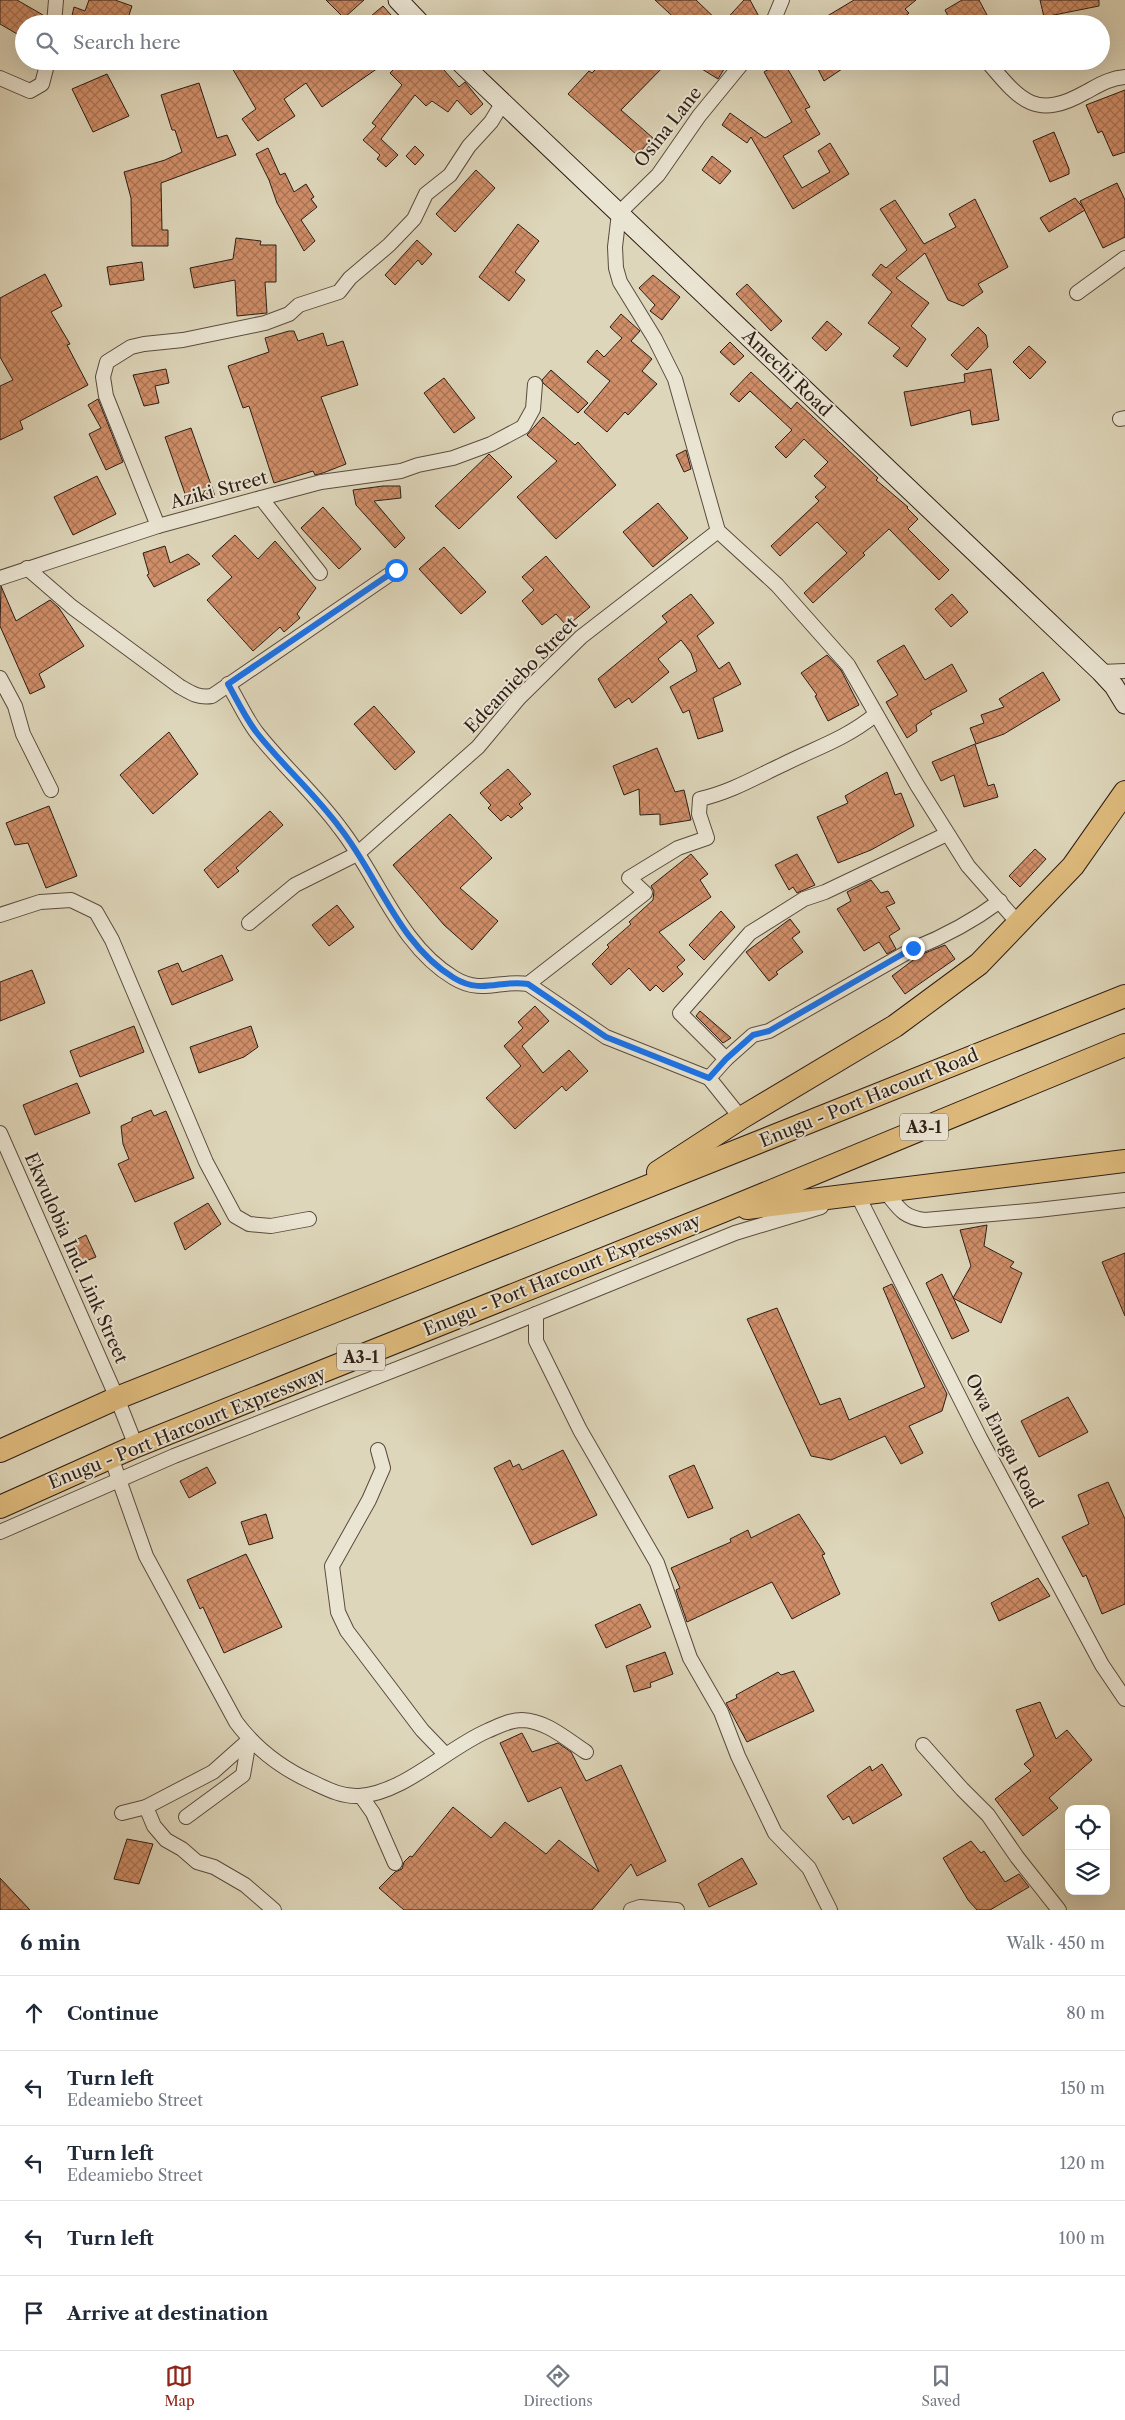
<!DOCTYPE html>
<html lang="en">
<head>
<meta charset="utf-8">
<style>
	body { margin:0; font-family:"Libre Caslon Text",serif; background:#f6f6f7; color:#1f2937 }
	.controls { position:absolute; right:15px; bottom:15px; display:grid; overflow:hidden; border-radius:10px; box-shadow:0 5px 20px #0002 }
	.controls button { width:45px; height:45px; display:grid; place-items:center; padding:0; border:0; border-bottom:1px solid #e0e1e3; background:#fff; color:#1f2937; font:25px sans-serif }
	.stop { position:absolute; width:15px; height:15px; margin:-11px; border:4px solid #1a73e8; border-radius:50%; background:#fff }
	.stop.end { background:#1a73e8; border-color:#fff; box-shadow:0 1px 5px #0008 }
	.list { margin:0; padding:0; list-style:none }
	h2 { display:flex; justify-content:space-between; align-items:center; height:65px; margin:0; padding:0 20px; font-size:21px }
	h2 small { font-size:16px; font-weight:400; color:#747a83 }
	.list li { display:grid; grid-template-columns:32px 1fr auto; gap:15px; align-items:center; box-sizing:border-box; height:75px; padding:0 20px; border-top:1px solid #e0e1e3 }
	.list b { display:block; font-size:19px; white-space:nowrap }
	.list p { margin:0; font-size:16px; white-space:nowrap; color:#747a83 }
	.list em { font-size:16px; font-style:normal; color:#747a83 }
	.icon { flex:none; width:28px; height:28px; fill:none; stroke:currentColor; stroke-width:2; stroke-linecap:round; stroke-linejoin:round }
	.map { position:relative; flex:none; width:1125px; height:1910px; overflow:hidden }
	.search { position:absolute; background:#fff; box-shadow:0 5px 20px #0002; left:15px; right:15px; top:15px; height:55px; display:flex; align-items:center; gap:12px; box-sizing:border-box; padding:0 18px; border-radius:28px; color:#747a83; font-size:19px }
	.sheet { height:440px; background:#fff }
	nav { display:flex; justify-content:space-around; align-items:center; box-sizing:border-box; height:70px; border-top:1px solid #e0e1e3; background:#fff; font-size:14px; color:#747a83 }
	nav a { display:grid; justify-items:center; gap:2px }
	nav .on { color:#8f2418 }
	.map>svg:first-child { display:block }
	.building { fill:url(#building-cross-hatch); stroke:#2e1e16 }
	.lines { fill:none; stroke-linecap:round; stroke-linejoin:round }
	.minor-casing { stroke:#5a4c3f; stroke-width:16 }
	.secondary-casing { stroke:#2e1e16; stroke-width:21 }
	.trunk-casing { stroke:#2e1e16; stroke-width:24 }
	.minor { stroke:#eae4d2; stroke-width:14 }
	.secondary { stroke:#eae4d2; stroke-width:19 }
	.trunk { stroke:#dfbb7d; stroke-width:22 }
	.route { stroke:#1a73e8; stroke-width:6 }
	.labels { text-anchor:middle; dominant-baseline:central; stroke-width:4; stroke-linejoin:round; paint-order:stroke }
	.shield { fill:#eae4d2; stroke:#66594e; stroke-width:1 }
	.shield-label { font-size:16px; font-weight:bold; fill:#2e1e16 }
	.street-label { font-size:18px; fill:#2e1e16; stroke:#eae4d2 }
</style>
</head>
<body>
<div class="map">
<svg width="1125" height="1910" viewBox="0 0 1125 1910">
	<defs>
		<pattern id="building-cross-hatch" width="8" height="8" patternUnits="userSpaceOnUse" patternTransform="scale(1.25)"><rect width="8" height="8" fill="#d08e68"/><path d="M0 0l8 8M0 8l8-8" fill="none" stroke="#a97355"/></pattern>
	</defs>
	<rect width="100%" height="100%" fill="#ded6ba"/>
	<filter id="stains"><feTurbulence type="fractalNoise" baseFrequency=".004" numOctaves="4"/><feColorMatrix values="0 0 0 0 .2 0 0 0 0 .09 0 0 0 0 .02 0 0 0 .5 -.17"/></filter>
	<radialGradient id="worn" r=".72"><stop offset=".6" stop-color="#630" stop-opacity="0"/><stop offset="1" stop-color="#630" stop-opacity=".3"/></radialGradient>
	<!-- building -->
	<g class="building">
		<path d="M0 0H17L43 15 38 24H24V38L0 24Z"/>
		<path d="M89 0H115L132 6 126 24H81L71 20 74 7 85 11Z"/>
		<path d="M326 0H364L344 18Z"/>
		<path d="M655 0H696L721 24H681Z"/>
		<path d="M744 0H750L763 24H722Z"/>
		<path d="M854 0H916L905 9 909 13 897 24H861L857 16 845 24H814Z"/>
		<path d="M962 0H979L987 15 972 24H952L945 10Z"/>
		<path d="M1040 0H1099V6L1044 17Z"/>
		<path d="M383 6 399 24H378L371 16Z"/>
		<path d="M228 61H388L322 107 306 83 284 99 295 116 258 141 242 119 256 109Z"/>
		<path d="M402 61H436L459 87 465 82 483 104 471 115 457 100 448 112 432 101 426 106 415 95 381 139 398 155 386 167 377 159 380 155 363 140 376 126 372 123 402 85 390 73Z"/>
		<path d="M604 61H669L621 110 653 138 637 155 568 94 589 71 592 73Z"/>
		<path d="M689 61H729L718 79Z"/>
		<path d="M783 61 810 107 805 109 820 134 783 156 802 188 830 172 818 151 830 143 849 174 793 209 751 137 747 143 722 125 730 113 765 138 792 122 764 72Z"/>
		<path d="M814 61H854L824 81Z"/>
		<path d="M107 74 129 116 93 132 72 89Z"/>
		<path d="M199 83 217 138 227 135 236 155 161 183 162 230H168V246H132L131 198 124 172 165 160 182 152 175 130H172L161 95Z"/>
		<path d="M1125 90V152L1113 156 1102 131 1098 133 1086 105Z"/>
		<path d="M1054 132 1069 169V174L1050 182 1033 141Z"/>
		<path d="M415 146 424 155 415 165 406 156Z"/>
		<path d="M268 148 280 175 285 173 294 192 306 184 314 197 311 199 317 207 301 220 315 241 304 251 277 203 269 180 256 154Z"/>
		<path d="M712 156 731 171 720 184 702 170Z"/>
		<path d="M476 170 495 188 455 232 436 214Z"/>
		<path d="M1117 183 1125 200V237L1103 248 1080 201Z"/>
		<path d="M1075 198 1085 210 1049 232 1040 218Z"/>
		<path d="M975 199 1008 267 978 284 983 292 963 306 948 300 925 253 896 278 929 303 911 326 926 339 907 367 893 356 900 348 868 323 892 292 872 275 881 264 886 268 907 250 880 209 895 200 924 244 956 227 949 214Z"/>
		<path d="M518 224 539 241 515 272 525 280 509 301 479 277Z"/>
		<path d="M236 238 261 241 260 245H276V282H265L267 313 237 316 235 280 194 288 190 268 233 259Z"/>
		<path d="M417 240 432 254 422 265 418 260 395 285 385 275Z"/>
		<path d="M142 262 144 280 110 285 107 267Z"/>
		<path d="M45 274 62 306 51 312 70 344 67 345 88 385 20 421 23 429 0 440V386L13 380 0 357V298Z"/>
		<path d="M653 275 680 297 662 320 650 311 655 305 639 288Z"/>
		<path d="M747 284 782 321 771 331 736 294Z"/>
		<path d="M621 314 640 331 631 341 652 359 642 371 657 384 628 415 625 412 607 432 584 412 610 381 587 362 597 350 604 357 622 338 610 327Z"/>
		<path d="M827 321 842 334 826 351 812 338Z"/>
		<path d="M978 327 986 335 988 347 967 370 951 355Z"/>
		<path d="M289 331H294L298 341 323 333 327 346 343 341 358 385 321 397 346 464 323 473 315 475 313 471 274 483 249 406 243 408 228 366 269 352 265 338Z"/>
		<path d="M730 342 744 356 734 365 720 352Z"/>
		<path d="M1029 346 1046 362 1030 379 1013 362Z"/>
		<path d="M166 369 169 383 155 386 159 403 144 406 133 375Z"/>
		<path d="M991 369 999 420 972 425 970 410 911 426 904 392 965 382 964 374Z"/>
		<path d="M551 370 588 403 578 413 543 383 542 380Z"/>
		<path d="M751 372 791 409 797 402 878 478 876 480 908 507 907 508 918 519 908 529 949 570 939 580 889 529 863 553 865 555 813 603 804 593 847 553 817 522 780 556 771 546 819 501 815 497 826 487 814 476 828 462 804 439 786 458 775 447 792 430 750 391 739 402 730 394Z"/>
		<path d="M444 378 475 418 454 433 424 393Z"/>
		<path d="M98 399 123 462 106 470 89 434 101 428 88 405Z"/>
		<path d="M543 417 575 445 578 442 616 485 556 539 517 497 557 461 527 435Z"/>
		<path d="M191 428 215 496 189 505 165 437Z"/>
		<path d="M686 450 691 469 684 472 676 455Z"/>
		<path d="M489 454 512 477 459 529 435 506Z"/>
		<path d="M97 476 116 514 73 535 54 497Z"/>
		<path d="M383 486H400L401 498 374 501 405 538 395 548 356 505 353 490Z"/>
		<path d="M658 503 688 538 653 567 623 532Z"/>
		<path d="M323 507 361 549 339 569 301 528Z"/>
		<path d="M235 535 258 559 275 541 316 588 297 614 300 618 284 632 280 627 253 651 207 600 232 577 212 556Z"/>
		<path d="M165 546 170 563 188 554 200 564 154 587 147 575 149 574 143 553Z"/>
		<path d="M444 547 486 592 461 614 419 569Z"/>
		<path d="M546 556 590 607 567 626 556 614 542 625 522 601 534 590 522 577Z"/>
		<path d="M1 586 16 621 50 600 59 608 84 646 39 674 45 687 30 694 0 626Z"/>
		<path d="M691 594 714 623 697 636 719 669 729 662 741 684 713 698 723 731 698 739 689 710 683 713 670 687 697 671 691 653 681 640 658 659 669 672 632 703 629 698 615 708 598 679 667 622 662 616Z"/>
		<path d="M952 594 968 612 951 627 935 609Z"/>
		<path d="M904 645 925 680 952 664 967 691 930 711 932 714 916 725 917 731 907 738 886 702 898 695 877 661Z"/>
		<path d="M827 655 841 670 859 705 828 721 815 696 817 695 801 673Z"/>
		<path d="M1043 672 1060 700 1004 734 976 744 970 728 984 723 981 715 1004 707 999 699Z"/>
		<path d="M374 706 415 752 395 770 354 724Z"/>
		<path d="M169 732 198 774 153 814 120 775Z"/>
		<path d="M975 744 988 786 994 784 998 797 964 807 954 775 941 781 932 762Z"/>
		<path d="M657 748 675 792 684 790 691 820 660 825V814L640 815 639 789 624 795 613 766Z"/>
		<path d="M508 769 531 794 519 804 523 808 511 818 508 815 501 821 488 808 491 805 480 793Z"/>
		<path d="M887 772 895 795 901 793 914 826 871 850 838 863 817 817 848 803 845 796Z"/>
		<path d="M49 806 77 876 46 888 28 843 15 845 6 823Z"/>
		<path d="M270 811 283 825 236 868 239 871 218 888 204 870Z"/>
		<path d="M450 814 492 858 460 888 498 921 472 950 444 925 393 865Z"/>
		<path d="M1035 849 1046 859 1020 887 1009 876Z"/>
		<path d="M691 854 708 874 700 880 711 897 659 932 685 960 677 967 683 974 663 992 656 985 650 991 629 968 611 985 592 964 609 947 607 945 631 924 629 922 653 900 654 891 651 886Z"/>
		<path d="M797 854 815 885 797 893 793 887 789 890 775 865Z"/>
		<path d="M871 880 881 893 888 891 895 903 886 907 900 929 889 936 896 949 887 954 879 942 864 951 837 909 851 901 847 892Z"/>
		<path d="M337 905 354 927 329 946 312 925Z"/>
		<path d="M721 911 735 927 704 960 689 945Z"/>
		<path d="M790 919 800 932 792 938 803 952 776 972 778 974 769 981 746 952Z"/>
		<path d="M945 945 955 959 905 994 892 976 920 955Z"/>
		<path d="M222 955 233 980 172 1005 158 971 178 963 182 972Z"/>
		<path d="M32 970 45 1003 0 1021V982Z"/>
		<path d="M535 1006 549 1021 522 1046 543 1073 569 1050 588 1071 566 1091 562 1086 515 1129 486 1098 521 1066 504 1046 523 1028 518 1022Z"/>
		<path d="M700 1011 731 1038 723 1043 696 1016Z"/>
		<path d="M134 1026 144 1052 80 1077 70 1051Z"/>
		<path d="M251 1026 258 1047 244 1057 199 1073 190 1047Z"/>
		<path d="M77 1083 90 1113 35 1135 23 1105Z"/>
		<path d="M151 1110 154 1116 166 1111 194 1178 135 1202 118 1164 129 1159 123 1144 121 1126 132 1121V1118Z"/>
		<path d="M208 1203 221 1224 185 1250 174 1223Z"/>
		<path d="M987 1225 984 1246 1014 1262 1010 1267 1022 1273 1001 1323 953 1298 971 1266 960 1230Z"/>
		<path d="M86 1235 96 1257 81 1263 71 1242Z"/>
		<path d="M1125 1253V1316L1102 1262Z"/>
		<path d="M942 1274 969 1331 952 1339 926 1283Z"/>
		<path d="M892 1284 947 1394 942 1411 909 1426 923 1453 901 1464 885 1436 831 1460 811 1456 747 1319 777 1308 820 1405 840 1398 849 1420 925 1387 883 1288Z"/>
		<path d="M1068 1397 1088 1432 1039 1457 1021 1421Z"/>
		<path d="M563 1450 597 1515 532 1545 494 1468 510 1460 513 1467 519 1464 522 1470Z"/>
		<path d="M694 1465 713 1508 688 1518 669 1476Z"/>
		<path d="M207 1467 216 1483 189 1498 180 1481Z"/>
		<path d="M1108 1482 1125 1519V1604L1102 1614 1086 1575 1083 1577 1062 1537 1089 1524 1078 1495Z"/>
		<path d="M266 1514 273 1538 249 1545 241 1522Z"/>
		<path d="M799 1514 825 1554 822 1555 840 1594 792 1619 772 1582 687 1622 676 1590 680 1588 671 1568 731 1542 730 1539 748 1530 751 1538Z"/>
		<path d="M246 1554 282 1627 224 1653 203 1607 200 1609 187 1580Z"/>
		<path d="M1038 1578 1050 1596 999 1621 991 1603Z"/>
		<path d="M640 1604 651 1627 606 1648 595 1625Z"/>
		<path d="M665 1652 673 1674 650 1683 651 1687 634 1692 626 1666Z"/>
		<path d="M794 1671 814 1711 747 1742 726 1703 737 1698 736 1695 778 1672 781 1675Z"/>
		<path d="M1040 1702 1056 1739 1067 1730 1092 1760 1049 1798 1058 1808 1023 1836 995 1799 1031 1771 1024 1764 1034 1756 1016 1710Z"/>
		<path d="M522 1733 532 1752 558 1743 571 1752 586 1781 621 1765 666 1861 637 1876 631 1864 592 1910H404L379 1888 395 1872 402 1869 404 1862 410 1856 412 1857 453 1807 491 1838 505 1822 546 1854 559 1840 599 1872 561 1787 528 1802 500 1743Z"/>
		<path d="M882 1764 902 1795 853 1824 849 1816 843 1820 827 1796 870 1766 872 1771Z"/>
		<path d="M127 1839 153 1844 139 1884 114 1879Z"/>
		<path d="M971 1841 981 1853 984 1851 1005 1882 1019 1874 1029 1887 990 1910H977L968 1900 943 1858Z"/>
		<path d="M742 1858 757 1884 709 1907 698 1884Z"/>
		<path d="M0 1878 30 1910H0Z"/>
	</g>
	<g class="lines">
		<!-- minor casing -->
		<g class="minor-casing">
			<g id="minor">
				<path d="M54 24 56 0"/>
				<path d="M772 24 782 0"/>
				<path d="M744 61 699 116 658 175 619 213 615 247 616 268 620 282 655 339 675 379 718 531 777 585 848 665 917 785 968 866 1019 924"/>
				<path d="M987 61C1020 100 1035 121 1086 92 1099 85 1110 78 1125 77"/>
				<path d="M0 78 30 91 42 84 48 61"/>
				<path d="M1077 293 1125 258"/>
				<path d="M1120 419 1125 418"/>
				<path d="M261 498 320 573"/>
				<path d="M158 526 106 396 103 377 107 362 131 347 144 344 183 340 265 323 289 314 299 305 339 292 350 278 389 245 414 219 426 194 450 175 469 146 491 122 502 104"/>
				<path d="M27 568 72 607 179 686C191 693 198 698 212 696L396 570"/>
				<path d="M0 578 158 526 261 498 321 482 401 471 418 465 453 458 491 444 523 427 533 409 535 384"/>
				<path d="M1101 672 1125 671"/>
				<path d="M0 678 15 706 23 734 51 790"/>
				<path d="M228 684C238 700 246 719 257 733 283 766 315 794 340 828 378 876 399 945 454 978 482 995 501 979 528 984L606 1037 709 1078 741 1118"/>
				<path d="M0 915 40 902 71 900 96 912 112 940 206 1162 235 1216 249 1224 271 1226 309 1219"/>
				<path d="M249 923 295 885 357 854 478 747 519 698 581 637 718 531"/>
				<path d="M528 984 645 893 629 878 678 848 707 838 699 814 700 799C731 792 756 777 784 764 818 747 845 739 875 715"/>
				<path d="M726 1059 753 1035 769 1031 913 949C943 937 973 921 1000 901"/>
				<path d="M709 1078 726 1059 680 1013 750 933 804 899 825 892 947 834"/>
				<path d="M0 1133 117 1398 136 1446"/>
				<path d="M885 1191C899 1208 902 1217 925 1220L1038 1210 1125 1200"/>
				<path d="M851 1198 858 1196 980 1438 1102 1665 1125 1699"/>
				<path d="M536 1314V1341L580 1430 657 1563 690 1658 721 1712 738 1756 775 1833 809 1868 830 1910"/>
				<path d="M378 1450 383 1468 369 1500 332 1566 338 1612 347 1631 422 1730 445 1754"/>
				<path d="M111 1457 146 1556 236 1722C256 1749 281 1768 312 1782 327 1789 342 1797 359 1796 404 1793 446 1749 487 1731 499 1726 509 1720 522 1720 547 1721 566 1739 586 1752"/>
				<path d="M0 1532 174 1456 494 1331 735 1233 821 1207"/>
				<path d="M923 1745 962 1789 988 1815 1017 1857 1059 1910"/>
				<path d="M361 1796 373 1813 395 1863"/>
				<path d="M146 1807 154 1826 166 1840 182 1849 197 1862 214 1867 245 1885 274 1910"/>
				<path d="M122 1813 146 1807 213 1772 249 1740"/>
				<path d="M186 1817 243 1775 249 1740"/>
				<path d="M631 1910 640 1907 677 1910"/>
			</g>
		</g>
		<!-- secondary casing -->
		<g class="secondary-casing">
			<g id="secondary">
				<path d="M398 0 421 24"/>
				<path d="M459 61 1101 672 1114 686 1125 704"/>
			</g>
		</g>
		<!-- trunk casing -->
		<g class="trunk-casing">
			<g id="trunk">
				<path d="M658 1172 741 1118 895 1026 979 964 1073 866 1125 792"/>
				<path d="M747 1208 1125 1161"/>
				<path d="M0 1451 117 1398 1125 996"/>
				<path d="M0 1507 136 1446 723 1211 1125 1045"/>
			</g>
		</g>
		<!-- minor -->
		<use href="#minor" class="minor"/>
		<!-- secondary -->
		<use href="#secondary" class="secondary"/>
		<!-- trunk -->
		<use href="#trunk" class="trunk"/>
	</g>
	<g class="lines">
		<!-- route -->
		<path class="route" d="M396 570 228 684C237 700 246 719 257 733 283 766 315 794 340 828 378 876 399 945 454 978 482 995 501 979 528 984L606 1037 709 1078 726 1059 753 1035 769 1031 913 948"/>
	</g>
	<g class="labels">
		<!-- shield labels -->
		<g class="shield">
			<rect x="900" y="1113.5" width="48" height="27" rx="4"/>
			<rect x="337" y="1343.5" width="48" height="27" rx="4"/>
		</g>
		<g class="shield-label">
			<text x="924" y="1127">A3-1</text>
			<text x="361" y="1357">A3-1</text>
		</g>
		<!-- street labels -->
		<g class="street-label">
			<text transform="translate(668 127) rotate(-52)">Osina Lane</text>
			<text transform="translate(787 373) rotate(44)">Amechi Road</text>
			<text transform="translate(219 490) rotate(-15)">Aziki Street</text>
			<text transform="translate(521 675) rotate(-46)">Edeamiebo Street</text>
			<text transform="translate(869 1098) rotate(-22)">Enugu - Port Hacourt Road</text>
			<text transform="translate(76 1258) rotate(66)">Ekwulobia Ind. Link Street</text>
			<text transform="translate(562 1275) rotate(-22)">Enugu - Port Harcourt Expressway</text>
			<text transform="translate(187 1428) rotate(-22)">Enugu - Port Harcourt Expressway</text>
			<text transform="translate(1004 1441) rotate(63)">Owa Enugu Road</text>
		</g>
	</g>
	<rect width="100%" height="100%" filter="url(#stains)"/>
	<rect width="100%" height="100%" fill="url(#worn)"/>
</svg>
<div class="controls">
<button><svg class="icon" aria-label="locate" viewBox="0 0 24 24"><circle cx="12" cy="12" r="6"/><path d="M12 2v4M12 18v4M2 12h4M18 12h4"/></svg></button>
<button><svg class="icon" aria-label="layers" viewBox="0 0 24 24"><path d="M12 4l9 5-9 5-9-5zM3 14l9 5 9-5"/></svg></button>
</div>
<div class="stop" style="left:396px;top:570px"></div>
<div class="stop end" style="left:913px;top:948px"></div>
<div class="search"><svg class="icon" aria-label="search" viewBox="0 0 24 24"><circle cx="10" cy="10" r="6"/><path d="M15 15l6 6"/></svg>Search here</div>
</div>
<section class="sheet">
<h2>6 min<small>Walk · 450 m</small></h2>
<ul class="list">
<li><svg class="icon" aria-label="ahead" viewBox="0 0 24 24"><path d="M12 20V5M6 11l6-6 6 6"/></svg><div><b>Continue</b></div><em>80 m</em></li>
<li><svg class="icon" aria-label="left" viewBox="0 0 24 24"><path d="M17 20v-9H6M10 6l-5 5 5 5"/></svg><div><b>Turn left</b><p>Edeamiebo Street</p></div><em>150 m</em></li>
<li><svg class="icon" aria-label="left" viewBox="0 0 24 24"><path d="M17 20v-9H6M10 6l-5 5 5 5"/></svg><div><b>Turn left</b><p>Edeamiebo Street</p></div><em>120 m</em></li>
<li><svg class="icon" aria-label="left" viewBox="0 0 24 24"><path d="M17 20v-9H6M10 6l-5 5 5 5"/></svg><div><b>Turn left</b></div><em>100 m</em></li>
<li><svg class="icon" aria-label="arrive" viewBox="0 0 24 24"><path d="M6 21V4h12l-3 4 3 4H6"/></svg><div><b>Arrive at destination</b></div></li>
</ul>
</section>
<nav>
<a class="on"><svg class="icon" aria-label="map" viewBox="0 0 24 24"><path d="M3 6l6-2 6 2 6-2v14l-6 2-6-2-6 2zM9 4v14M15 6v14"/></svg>Map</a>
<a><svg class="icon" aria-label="directions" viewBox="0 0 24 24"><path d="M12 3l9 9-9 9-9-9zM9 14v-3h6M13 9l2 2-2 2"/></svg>Directions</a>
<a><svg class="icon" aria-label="saved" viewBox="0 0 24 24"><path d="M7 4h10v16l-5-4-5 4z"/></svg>Saved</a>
</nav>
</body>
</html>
